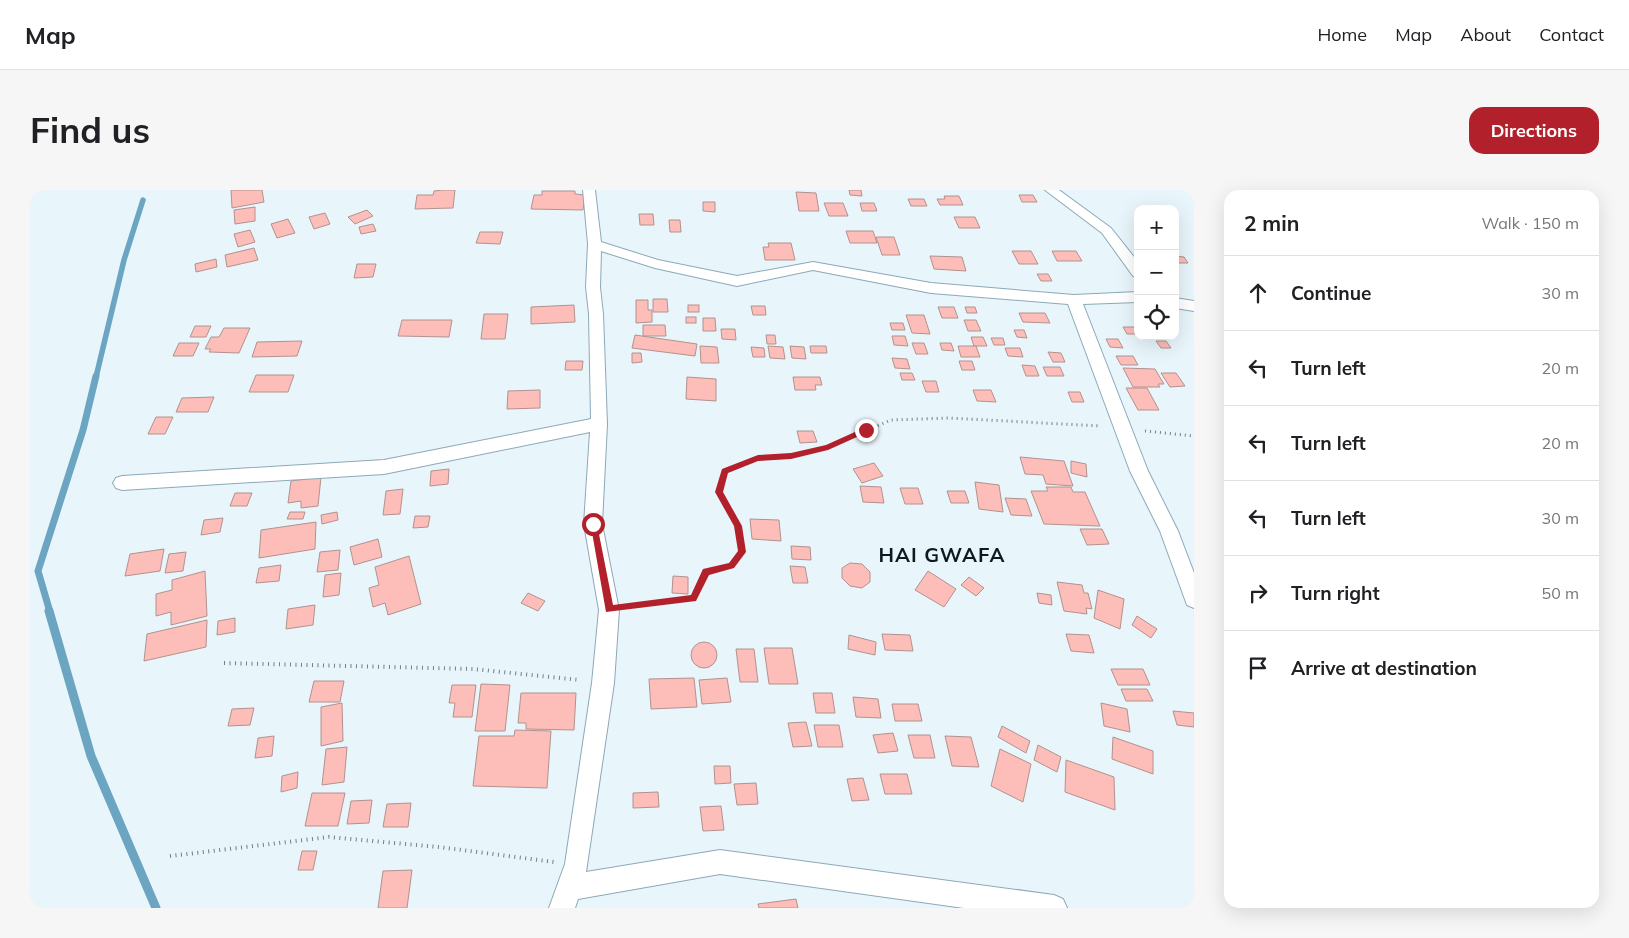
<!DOCTYPE html>
<html lang="en">
<head>
<meta charset="utf-8">
<style>
	body { margin:0; font-family:Mulish,sans-serif; background:#f6f6f6; color:#202124 }
	.controls { position:absolute; right:15px; top:15px; display:grid; overflow:hidden; border-radius:10px; box-shadow:0 5px 20px #0002 }
	.controls button { width:45px; height:45px; display:grid; place-items:center; padding:0; border:0; border-bottom:1px solid #e0e0e0; background:#fff; color:#202124; font:25px sans-serif }
	.stop { position:absolute; width:15px; height:15px; margin:-11px; border:4px solid #b2212b; border-radius:50%; background:#fff }
	.stop.end { background:#b2212b; border-color:#fff; box-shadow:0 1px 5px #0008 }
	.list { margin:0; padding:0; list-style:none }
	h2 { display:flex; justify-content:space-between; align-items:center; height:65px; margin:0; padding:0 20px; font-size:21px }
	h2 small { font-size:16px; font-weight:400; color:#757577 }
	.list li { display:grid; grid-template-columns:32px 1fr auto; gap:15px; align-items:center; box-sizing:border-box; height:75px; padding:0 20px; border-top:1px solid #e0e0e0 }
	.list b { display:block; font-size:19px; white-space:nowrap }
	.list em { font-size:16px; font-style:normal; color:#757577 }
	.icon { flex:none; width:28px; height:28px; fill:none; stroke:currentColor; stroke-width:2; stroke-linecap:round; stroke-linejoin:round }
	.map { position:relative; flex:none; width:1164px; height:718px; overflow:hidden; border-radius:15px }
	header { display:flex; align-items:center; gap:30px; box-sizing:border-box; height:70px; padding:0 25px; background:#fff; border-bottom:1px solid #e0e0e0 }
	header strong { font-size:24px }
	nav { display:flex; gap:28px; margin-inline-start:auto; font-size:18px }
	.intro { display:flex; align-items:center; justify-content:space-between; box-sizing:border-box; height:120px; padding:0 30px }
	h1 { margin:0; font-size:35px }
	.button { padding:12px 22px; border-radius:15px; background:#b2212b; color:#fff; font-size:18px; font-weight:700 }
	main { display:flex; gap:30px; padding:0 30px }
	aside { flex:1; background:#fff; border-radius:15px; box-shadow:0 5px 20px #0002 }
	.map>svg:first-child { display:block }
	.lines { fill:none; stroke-linecap:round; stroke-linejoin:round }
	.stream-far2 { stroke:#6ba5c2; stroke-width:5.5 }
	.stream-far1 { stroke:#6ba5c2; stroke-width:7 }
	.stream { stroke:#6ba5c2; stroke-width:9 }
	.building { fill:#fdbdb8; stroke:#b2928f }
	.street-casing { stroke:#8ca9b8; stroke-width:2 }
	.path-far1 { stroke:#717e83; stroke-width:3; stroke-dasharray:1 4; stroke-linecap:butt }
	.path { stroke:#717e83; stroke-width:4; stroke-dasharray:1 4.5; stroke-linecap:butt }
	.street { fill:#fff; fill-rule:evenodd }
	.route { fill:#b2212b }
	.labels { text-anchor:middle; dominant-baseline:central; stroke-width:4; stroke-linejoin:round; paint-order:stroke }
	.district-label { font-size:20px; font-weight:bold; letter-spacing:1px; fill:#0e1a1f; stroke:#e8f5fb }
</style>
</head>
<body>
<header>
<strong>Map</strong>
<nav><a>Home</a><a>Map</a><a>About</a><a>Contact</a></nav>
</header>
<div class="intro"><h1>Find us</h1><a class="button">Directions</a></div>
<main>
<div class="map">
<svg width="1164" height="718" viewBox="0 0 1164 718">
	<rect width="100%" height="100%" fill="#e8f5fb"/>
	<g class="lines">
		<!-- stream-far2 -->
		<path class="stream-far2" d="M66 187 94 70 113 10"/>
		<!-- stream-far1 -->
		<path class="stream-far1" d="M20 422 8 381 53 240 66 186"/>
		<!-- stream -->
		<path class="stream" d="M19 421 61 566 126 718"/>
	</g>
	<!-- building -->
	<g class="building">
		<path d="M201 0H232L234 12 202 18Z"/>
		<path d="M413 0H425L423 18 385 19 387 5H403L404 1Z"/>
		<path d="M819 0H831L832 6 820 5Z"/>
		<path d="M512 1H545V4L555 5 553 20 501 19 504 5H512Z"/>
		<path d="M766 2 786 3 789 21H769Z"/>
		<path d="M989 5H1003L1007 12H992Z"/>
		<path d="M914 6H929L933 15H910L907 9H915Z"/>
		<path d="M878 9H894L897 16H881Z"/>
		<path d="M673 12H685V22L673 21Z"/>
		<path d="M794 13H813L818 26H799Z"/>
		<path d="M830 13H844L847 21H832Z"/>
		<path d="M225 17V31L205 34 204 20Z"/>
		<path d="M337 20 343 26 325 34 318 27Z"/>
		<path d="M295 23 300 34 284 39 279 27Z"/>
		<path d="M609 24H623L624 35H610Z"/>
		<path d="M924 27H945L950 38H929Z"/>
		<path d="M258 29 265 43 247 48 241 34Z"/>
		<path d="M639 30H650L651 42H640Z"/>
		<path d="M343 34 346 41 331 44 329 37Z"/>
		<path d="M220 40 225 52 208 57 204 44Z"/>
		<path d="M816 41H843L847 53H820Z"/>
		<path d="M450 42H473L470 54 446 53Z"/>
		<path d="M846 47H864L870 65H852Z"/>
		<path d="M738 53H761L765 70H735L733 57H739Z"/>
		<path d="M224 58 228 70 197 77 195 65Z"/>
		<path d="M982 61H1001L1008 74H989Z"/>
		<path d="M1022 61H1046L1052 71H1027Z"/>
		<path d="M900 66 932 67 936 81 904 79Z"/>
		<path d="M1145 66 1154 67 1158 73H1146Z"/>
		<path d="M186 69 187 77 166 82 165 74Z"/>
		<path d="M327 74H346L343 87 324 88Z"/>
		<path d="M1007 84H1018L1022 91H1011Z"/>
		<path d="M623 109H637L638 122H623Z"/>
		<path d="M606 110H618V120H622V132L606 133Z"/>
		<path d="M544 115 545 132 501 134V117Z"/>
		<rect x="658" y="115" width="11" height="7"/>
		<path d="M721 116H735L736 125H723Z"/>
		<path d="M908 117H924L928 128H912Z"/>
		<path d="M935 117H945L947 123H937Z"/>
		<path d="M989 123H1015L1020 133 993 132Z"/>
		<path d="M454 124H478L475 149H451Z"/>
		<path d="M876 125H894L900 144 882 143Z"/>
		<rect x="656" y="127" width="10" height="6"/>
		<path d="M673 128H685L686 141H673Z"/>
		<path d="M372 130H422L419 147 368 146Z"/>
		<path d="M934 130H946L951 141H938Z"/>
		<path d="M860 133H873L875 140H862Z"/>
		<path d="M613 135H635L636 146H613Z"/>
		<path d="M165 136H181L176 147H160Z"/>
		<path d="M1093 137H1104L1108 144H1097Z"/>
		<path d="M194 138H220L209 163 179 162 181 159H175L181 147H189Z"/>
		<path d="M691 139H705L706 150 692 149Z"/>
		<path d="M984 140H994L997 148 987 147Z"/>
		<path d="M605 145 667 154 665 166 602 158Z"/>
		<path d="M736 145H745L746 154H737Z"/>
		<path d="M862 146H875L878 156 864 155Z"/>
		<path d="M941 147H953L957 156H944Z"/>
		<path d="M961 148H973L975 155H964Z"/>
		<path d="M1076 149H1088L1093 158 1080 157Z"/>
		<path d="M272 151 267 166 222 167 227 152Z"/>
		<path d="M1126 151H1136L1141 158H1131Z"/>
		<path d="M149 153H169L163 166H143Z"/>
		<path d="M882 153H894L898 164H886Z"/>
		<path d="M910 153H921L924 161 912 160Z"/>
		<path d="M670 156 687 157 689 173H671Z"/>
		<path d="M738 156 753 157 755 169 740 168Z"/>
		<path d="M760 156 774 157 776 169 762 168Z"/>
		<path d="M780 156H796L797 163H781Z"/>
		<path d="M928 156H946L950 167H931Z"/>
		<path d="M721 157 734 158 735 167H723Z"/>
		<path d="M975 158H990L993 167 978 166Z"/>
		<path d="M1018 162 1031 163 1035 172H1023Z"/>
		<path d="M602 163H611L612 172 602 173Z"/>
		<path d="M1086 166H1103L1108 175H1091Z"/>
		<path d="M862 168 877 169 880 179 865 178Z"/>
		<path d="M536 171H553L552 180H535Z"/>
		<path d="M929 171H942L945 180H932Z"/>
		<path d="M992 175 1005 176 1009 186H996Z"/>
		<path d="M1013 177H1030L1034 186H1017Z"/>
		<path d="M1093 178 1125 179 1134 194H1128L1130 197H1103Z"/>
		<path d="M870 183H882L885 190H872Z"/>
		<path d="M1131 183H1146L1155 196 1140 197Z"/>
		<path d="M226 185H264L258 202H219Z"/>
		<path d="M657 187 686 189V211L656 209Z"/>
		<path d="M763 187H790L792 195H785L786 200H765Z"/>
		<path d="M892 191H906L909 202H896Z"/>
		<path d="M1096 198H1117L1129 220H1108Z"/>
		<path d="M510 200V218L477 219 478 201Z"/>
		<path d="M943 200H961L966 212 947 211Z"/>
		<path d="M1038 202H1050L1054 212H1042Z"/>
		<path d="M184 207 178 222H146L152 208Z"/>
		<path d="M126 227H143L135 244H118Z"/>
		<path d="M767 241H783L787 252 770 253Z"/>
		<path d="M990 267 1034 271 1043 296 1016 294 1013 285 995 284Z"/>
		<path d="M1041 271 1056 274 1057 287 1041 283Z"/>
		<path d="M844 273 853 286 832 293 823 279Z"/>
		<path d="M419 279 418 294 400 296 401 281Z"/>
		<path d="M291 287 288 316 271 318V311L258 313 261 291Z"/>
		<path d="M945 292 969 295 973 322 949 319Z"/>
		<path d="M830 296 851 297 854 313 833 312Z"/>
		<path d="M1016 297H1041L1043 302H1055L1070 336 1014 334 1001 301H1018Z"/>
		<path d="M870 298H888L893 314H875Z"/>
		<path d="M373 299 370 324 353 325 356 301Z"/>
		<path d="M917 301H935L939 313H921Z"/>
		<path d="M205 303H222L217 316H200Z"/>
		<path d="M975 308 996 309 1002 326 981 325Z"/>
		<path d="M260 322H275L273 329H257Z"/>
		<path d="M307 322 308 330 292 334 291 325Z"/>
		<path d="M385 326H400L398 337 383 338Z"/>
		<path d="M193 328 190 342 171 345 174 330Z"/>
		<path d="M720 329 749 330 751 351 722 349Z"/>
		<path d="M286 332 285 359 229 368 231 340Z"/>
		<path d="M1050 339H1072L1079 354 1057 355Z"/>
		<path d="M348 349 352 367 324 375 320 357Z"/>
		<path d="M761 356 780 357 781 370 762 369Z"/>
		<path d="M134 359 130 381 95 386 100 364Z"/>
		<path d="M310 360 308 380 287 382 290 362Z"/>
		<path d="M156 362 153 381 135 383 139 364Z"/>
		<path d="M379 366 391 414 358 425 355 413 343 417 339 398 349 395 345 377Z"/>
		<path d="M820 373 832 374 840 382V392L832 398 820 396 812 388V378Z"/>
		<path d="M251 375 249 391 226 393 229 378Z"/>
		<path d="M760 376 775 377 778 393H763Z"/>
		<path d="M175 381 177 426 141 435V422L126 426V404L142 400V390Z"/>
		<path d="M898 381 926 399 914 417 885 400Z"/>
		<path d="M311 383 309 405 293 407 295 385Z"/>
		<path d="M643 386 658 387V404L642 403Z"/>
		<path d="M939 387 954 398 946 406 931 395Z"/>
		<path d="M1027 392 1052 395 1054 403H1058L1062 419 1056 418 1057 424 1034 421Z"/>
		<path d="M1068 400 1094 409 1090 439 1064 428Z"/>
		<path d="M498 403 515 411 508 421 491 413Z"/>
		<path d="M1007 403 1021 405 1022 415 1009 413Z"/>
		<path d="M285 415 283 435 256 439 258 419Z"/>
		<path d="M1107 426 1127 439 1121 448 1102 435Z"/>
		<path d="M205 428V442L187 445 188 431Z"/>
		<path d="M177 430 176 457 114 471 117 444Z"/>
		<path d="M852 444 880 445 883 461 855 460Z"/>
		<path d="M1036 444 1059 445 1064 463 1041 461Z"/>
		<path d="M819 445 846 452 845 465 818 459Z"/>
		<circle cx="674" cy="465" r="13"/>
		<path d="M734 458H762L768 494H739Z"/>
		<path d="M706 459H724L728 492H710Z"/>
		<path d="M1081 479H1113L1120 495H1088Z"/>
		<path d="M664 488 667 517 621 519 619 489Z"/>
		<path d="M697 488 701 512 672 514 669 490Z"/>
		<path d="M284 491H314L310 512H279Z"/>
		<path d="M451 494 480 495 475 541H445Z"/>
		<path d="M422 495H446L442 527H423L425 513H419Z"/>
		<path d="M1091 499H1117L1123 511H1096Z"/>
		<path d="M491 503H546L544 540 496 539V533H488Z"/>
		<path d="M783 503H802L805 523H786Z"/>
		<path d="M823 507 848 509 851 528 826 527Z"/>
		<path d="M312 513 313 551 291 556V517Z"/>
		<path d="M1071 513 1097 519 1100 542 1074 536Z"/>
		<path d="M862 514H888L892 531H865Z"/>
		<path d="M224 518 220 535 198 536 202 519Z"/>
		<path d="M1143 521 1164 523V537L1147 535Z"/>
		<path d="M776 532 782 556 763 557 758 533Z"/>
		<path d="M784 535H809L813 557H788Z"/>
		<path d="M972 536 1000 551 996 563 968 547Z"/>
		<path d="M485 540 521 541 517 598 443 596 449 546H484Z"/>
		<path d="M863 543 868 561 848 563 843 545Z"/>
		<path d="M878 545H900L905 568H884Z"/>
		<path d="M244 546 242 566 225 568 228 548Z"/>
		<path d="M915 546 941 547 949 577 922 576Z"/>
		<path d="M1083 547 1123 561V584L1082 569Z"/>
		<path d="M1008 555 1031 567 1027 582 1004 570Z"/>
		<path d="M317 557 314 592 292 595 296 559Z"/>
		<path d="M970 559 1001 574 993 612 961 596Z"/>
		<path d="M1036 570 1084 587 1085 620 1035 602Z"/>
		<path d="M684 576H700L701 593 685 594Z"/>
		<path d="M268 582 267 598 251 602 252 586Z"/>
		<path d="M850 584H877L882 604H855Z"/>
		<path d="M833 588 839 610 822 611 817 589Z"/>
		<path d="M726 593 728 614 707 615 704 594Z"/>
		<path d="M628 602 629 617 603 618V603Z"/>
		<path d="M282 603H315L308 636H275Z"/>
		<path d="M342 610 339 633 317 634 321 611Z"/>
		<path d="M381 613 378 637H353L357 614Z"/>
		<path d="M691 616 694 640 673 641 670 617Z"/>
		<path d="M272 661H287L283 680H268Z"/>
		<path d="M382 680 377 718H348L353 681Z"/>
		<path d="M766 709 768 718H729L728 714Z"/>
	</g>
	<g class="lines">
		<!-- street casing -->
		<g class="street-casing">
			<g id="street">
				<path d="M553 0H565L571 52 628 70 707 86 783 72 901 93 1044 105 1108 102V112L1053 114 1118 281 1148 341 1164 383V418L1157 415 1130 341 1100 281 1038 114 901 103 783 80 707 96 625 78 571 61 570 97 573 124 577 234 572 334 589 420 584 493 556 682 690 660 1024 705 1033 709 1037 718H934L690 684 548 709 545 718H519L535 674 562 493 569 420 554 334 560 242 354 284 92 300 86 298 83 293 86 288 92 286 354 270 561 229 559 124 556 97 558 54Z"/>
				<path d="M1015 0H1029L1081 38 1108 72V87L1103 86 1072 43Z"/>
				<path d="M1145 108 1164 111V121L1145 118Z"/>
			</g>
		</g>
		<!-- path-far1 -->
		<g class="path-far1">
			<path d="M1115 241 1164 246"/>
			<path d="M599 416 663 408 676 382 701 376 712 362 708 336 689 302 695 281 728 268 761 266 798 257 861 230 919 228 1070 236"/>
		</g>
		<!-- path -->
		<g class="path">
			<path d="M194 473 443 479 550 490"/>
			<path d="M140 666 299 647 409 657 524 672"/>
		</g>
		<!-- street -->
		<use href="#street" class="street"/>
	</g>
	<!-- route -->
	<path class="route" d="M836 237 839 240 838 242 798 260 761 269 728 271 698 283 693 302 712 336 716 362 704 378 679 385 666 411 576 422 560 331H566L567 334 583 415 661 405 673 379 699 373 708 361 704 336 685 302 692 279 728 265 761 263 796 255Z"/>
	<g class="labels">
		<!-- district labels -->
		<g class="district-label">
			<text x="912" y="364">HAI GWAFA</text>
		</g>
	</g>
</svg>
<div class="controls">
<button>+</button>
<button>−</button>
<button><svg class="icon" aria-label="locate" viewBox="0 0 24 24"><circle cx="12" cy="12" r="6"/><path d="M12 2v4M12 18v4M2 12h4M18 12h4"/></svg></button>
</div>
<div class="stop" style="left:563px;top:334px"></div>
<div class="stop end" style="left:836px;top:240px"></div>
</div>
<aside>
<h2>2 min<small>Walk · 150 m</small></h2>
<ul class="list">
<li><svg class="icon" aria-label="ahead" viewBox="0 0 24 24"><path d="M12 20V5M6 11l6-6 6 6"/></svg><div><b>Continue</b></div><em>30 m</em></li>
<li><svg class="icon" aria-label="left" viewBox="0 0 24 24"><path d="M17 20v-9H6M10 6l-5 5 5 5"/></svg><div><b>Turn left</b></div><em>20 m</em></li>
<li><svg class="icon" aria-label="left" viewBox="0 0 24 24"><path d="M17 20v-9H6M10 6l-5 5 5 5"/></svg><div><b>Turn left</b></div><em>20 m</em></li>
<li><svg class="icon" aria-label="left" viewBox="0 0 24 24"><path d="M17 20v-9H6M10 6l-5 5 5 5"/></svg><div><b>Turn left</b></div><em>30 m</em></li>
<li><svg class="icon" aria-label="right" viewBox="0 0 24 24"><path d="M7 20v-9h11M14 6l5 5-5 5"/></svg><div><b>Turn right</b></div><em>50 m</em></li>
<li><svg class="icon" aria-label="arrive" viewBox="0 0 24 24"><path d="M6 21V4h12l-3 4 3 4H6"/></svg><div><b>Arrive at destination</b></div></li>
</ul>
</aside>
</main>
</body>
</html>
